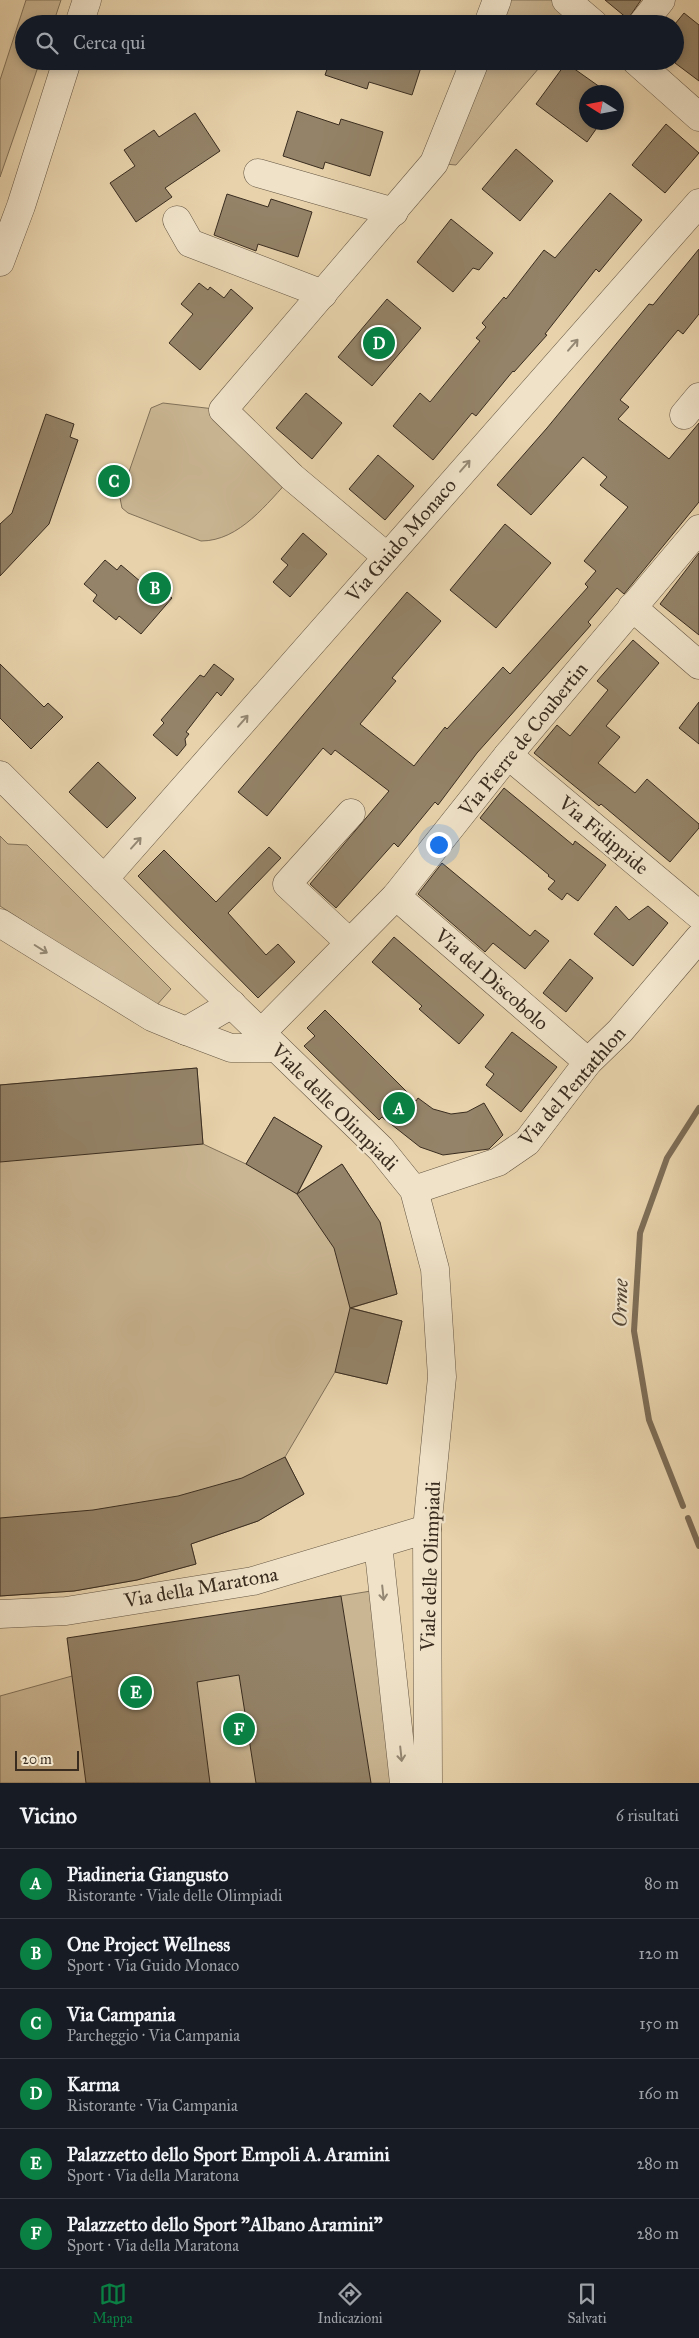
<!DOCTYPE html>
<html lang="it">
<head>
<meta charset="utf-8">
<style>
	body { margin:0; font-family:"IM FELL Great Primer",serif; background:#242831; color:#f1f3f6 }
	.compass { position:absolute; left:579px; top:85px; width:45px; height:45px; border-radius:50%; background:#171b24; box-shadow:0 2px 8px #0003; rotate:281deg }
	.scale { position:absolute; left:15px; bottom:12px; width:64px; box-sizing:border-box; padding-left:5px; border:2px solid #3a2d20; border-top:0; font-size:14px; line-height:18px; white-space:nowrap; color:#3a2d20; -webkit-text-stroke:4px #efe2c8; paint-order:stroke }
	.you { position:absolute; left:438px; top:844px; width:18px; height:18px; margin:-12px; border:4px solid #fff; border-radius:50%; background:#1a73e8; box-shadow:0 0 0 8px #1a73e833 }
	.badge { display:grid; place-items:center; width:32px; height:32px; border-radius:50%; background:#0b8043; color:#fff; font-size:16px; font-weight:700 }
	.pin { position:absolute; translate:-50% -50%; border:2px solid #fff; box-shadow:0 1px 5px #0006 }
	.list { margin:0; padding:0; list-style:none }
	h2 { display:flex; justify-content:space-between; align-items:center; height:65px; margin:0; padding:0 20px; font-size:21px }
	h2 small { font-size:16px; font-weight:400; color:#9ea1a6 }
	.list li { display:grid; grid-template-columns:32px 1fr auto; gap:15px; align-items:center; box-sizing:border-box; height:70px; padding:0 20px; border-top:1px solid #363941 }
	.list b { display:block; font-size:19px; white-space:nowrap }
	.list p { margin:0; font-size:16px; white-space:nowrap; color:#9ea1a6 }
	.list em { font-size:16px; font-style:normal; color:#9ea1a6 }
	.icon { flex:none; width:28px; height:28px; fill:none; stroke:currentColor; stroke-width:2; stroke-linecap:round; stroke-linejoin:round }
	.map { position:relative; flex:none; width:699px; height:1783px; overflow:hidden }
	.search { position:absolute; background:#171b24; box-shadow:0 2px 8px #0003; left:15px; right:15px; top:15px; height:55px; display:flex; align-items:center; gap:12px; box-sizing:border-box; padding:0 18px; border-radius:28px; color:#9ea1a6; font-size:19px }
	.sheet { height:485px; background:#171b24 }
	nav { display:flex; justify-content:space-around; align-items:center; box-sizing:border-box; height:70px; border-top:1px solid #363941; background:#171b24; font-size:14px; color:#9ea1a6 }
	nav a { display:grid; justify-items:center; gap:2px }
	nav .on { color:#0b8043 }
	.map>svg:first-child { display:block }
	.green { fill:#cab693; stroke:#82725a }
	.lines { fill:none; stroke-linecap:round; stroke-linejoin:round }
	.stream { stroke:#7e6e57; stroke-width:6 }
	.building { fill:#948368; stroke:#3a2d20 }
	.minor-casing { stroke:#655643; stroke-width:29 }
	.minor { stroke:#efe2c8; stroke-width:28 }
	.oneway { stroke:#948874 }
	.labels { text-anchor:middle; dominant-baseline:central; stroke-width:4.5; stroke-linejoin:round; paint-order:stroke }
	.street-label { font-size:20px; fill:#3a2d20; stroke:#efe2c8 }
	.water-label { font-size:21px; font-style:italic; fill:#564837; stroke:#efe2c8 }
</style>
</head>
<body>
<div class="map">
<svg width="699" height="1783" viewBox="0 0 699 1783">
	<rect width="100%" height="100%" fill="#e7d2ab"/>
	<filter id="stains"><feTurbulence type="fractalNoise" baseFrequency=".004" numOctaves="4"/><feColorMatrix values="0 0 0 0 .2 0 0 0 0 .09 0 0 0 0 .02 0 0 0 .5 -.17"/></filter>
	<radialGradient id="worn" r=".72"><stop offset=".6" stop-color="#630" stop-opacity="0"/><stop offset="1" stop-color="#630" stop-opacity=".3"/></radialGradient>
	<!-- green -->
	<g class="green">
		<path d="M26 0H61L53 24H24V61H40L0 177V80Z"/>
		<path d="M497 0H566L576 24H488Z"/>
		<path d="M475 61H545L456 165 434 163Z"/>
		<path d="M163 403 223 410 292 477C267 503 240 541 201 541L128 513 122 508 120 498 151 408Z"/>
		<path d="M0 836 8 844 27 845 171 989 156 1006 0 906Z"/>
		<path d="M197 1068 203 1144 246 1164 274 1117 322 1146 298 1193 342 1164 375 1215 383 1235 397 1294 351 1308 402 1321 387 1384 335 1372 285 1457 304 1494 258 1521 191 1544 196 1564 137 1580 74 1591 0 1596V1085Z"/>
		<path d="M383 1589 404 1783H0V1696L72 1676 237 1613Z"/>
	</g>
	<g class="lines">
		<!-- stream -->
		<g class="stream">
			<path d="M683 1506 649 1420 634 1331 640 1233 667 1158 699 1108"/>
			<path d="M688 1518 699 1546"/>
		</g>
	</g>
	<!-- building -->
	<g class="building">
		<path d="M605 0H641L628 19Z"/>
		<path d="M684 13 699 25V81L675 63V24Z"/>
		<path d="M330 61H423L412 95 369 82 367 89 325 75Z"/>
		<path d="M566 63 607 92H586V122H601L587 142 536 104Z"/>
		<path d="M297 111 339 125 341 119 383 132 370 176 325 162 323 169 283 156Z"/>
		<path d="M195 113 220 151 165 188 172 197 136 222 110 183 135 166 124 150 154 130 159 137Z"/>
		<path d="M666 124 699 153 665 193 632 165Z"/>
		<path d="M516 149 553 181 520 221 482 189Z"/>
		<path d="M610 193 642 220 599 272 596 269 545 334 547 335 514 372 513 371 476 416 472 413 433 460 393 426 420 393 430 402 480 341 476 338 486 327 482 323 504 297 506 299 544 250 555 258Z"/>
		<path d="M227 194 268 207 271 199 312 212 298 257 258 244 256 251 214 235Z"/>
		<path d="M451 219 493 253 479 270 473 268 453 292 417 262Z"/>
		<path d="M699 249V314L683 334 678 330 620 400 629 407 618 419 669 459 699 423V502L624 594 617 588 588 622 591 625 477 753 438 805 435 802 398 847 394 843 336 908 310 884 389 791 335 750 331 755 323 748 267 816 238 792 407 592 441 621 392 678 396 681 360 724 414 766 445 727 447 729 503 667 510 674 588 587 585 584 596 571 584 561 628 507 600 485 607 477 583 457 531 515 497 485 547 428 649 304 653 305Z"/>
		<path d="M199 283 208 290 210 287 224 298 231 289 253 308 200 370 169 343 193 314 181 304Z"/>
		<path d="M387 299 421 328 372 386 338 357Z"/>
		<path d="M306 393 342 423 312 459 276 428Z"/>
		<path d="M46 414 74 424 70 437 78 440 49 524 0 576V524L12 513Z"/>
		<path d="M378 455 414 486 385 520 349 489Z"/>
		<path d="M505 524 551 563 496 628 450 590Z"/>
		<path d="M303 533 327 554 290 597 273 582 288 565 281 559Z"/>
		<path d="M699 553V635L660 604Z"/>
		<path d="M105 560 117 570 121 565 141 582 146 576 172 598 141 634 119 616 116 620 93 601 97 595 84 584Z"/>
		<path d="M633 640 659 663 606 726 620 737 598 763 635 793 647 779 699 824V828L670 862 601 804 599 806 534 753 557 725 570 736 608 690 597 681Z"/>
		<path d="M0 664 44 707 48 703 63 717 31 749 0 718Z"/>
		<path d="M214 664 234 679 221 696 217 692 186 732 189 734 185 739 186 745 177 756 153 735 164 723 161 720 200 675 204 677Z"/>
		<path d="M699 702V744L679 728Z"/>
		<path d="M98 762 136 798 107 828 69 792Z"/>
		<path d="M504 788 573 845 575 841 606 865 578 901 567 893 562 900 548 889 555 881 548 876 549 875 480 818Z"/>
		<path d="M269 847 281 858 228 913 266 955 278 944 295 962 258 998 138 876 164 850 216 902Z"/>
		<path d="M442 863 530 936 535 930 549 941 525 969 493 943 485 952 418 894Z"/>
		<path d="M616 906 629 920 648 906 668 923 633 966 594 934Z"/>
		<path d="M394 937 484 1015 459 1044 419 1009 422 1006 372 962Z"/>
		<path d="M570 959 593 978 566 1012 543 993Z"/>
		<path d="M325 1010 416 1101 418 1098 433 1109 451 1114 467 1112 484 1103 503 1135 489 1149 443 1155 420 1147 382 1117 379 1120 304 1046 315 1036 307 1028Z"/>
		<path d="M512 1032 557 1067 521 1112 486 1085 494 1074 485 1067Z"/>
		<path d="M197 1068 203 1144 0 1162V1085Z"/>
		<path d="M274 1117 322 1146 297 1194 246 1164Z"/>
		<path d="M342 1164 380 1222 397 1294 350 1308 334 1248 297 1194Z"/>
		<path d="M350 1308 402 1321 387 1384 335 1372Z"/>
		<path d="M285 1457 304 1494 258 1521 191 1544 196 1564 137 1580 74 1591 0 1596V1518L93 1510 178 1496 242 1478Z"/>
		<path d="M341 1596 371 1783H256L239 1675 197 1682 210 1783H86L67 1638Z"/>
	</g>
	<g class="lines">
		<!-- minor casing -->
		<g class="minor-casing">
			<g id="minor">
				<path d="M566 0 594 24"/>
				<path d="M79 24 87 0"/>
				<path d="M488 24 497 0"/>
				<path d="M642 24 661 0"/>
				<path d="M636 61 699 117"/>
				<path d="M258 173 394 212"/>
				<path d="M177 220 190 243 323 294"/>
				<path d="M0 262 21 206 67 61"/>
				<path d="M684 415 699 397"/>
				<path d="M386 556 292 477 223 410 434 163 475 61"/>
				<path d="M632 607 699 665"/>
				<path d="M508 755 699 915"/>
				<path d="M0 775 160 935 381 1149 414 1190 435 1269 442 1377 427 1529 428 1783"/>
				<path d="M104 879 699 203"/>
				<path d="M396 896 588 1062"/>
				<path d="M0 923 152 1017 186 1031 232 1004"/>
				<path d="M349 942 287 884 351 813"/>
				<path d="M186 1031 231 1048H276"/>
				<path d="M261 1033 396 896 508 755 699 529"/>
				<path d="M414 1190 498 1162 527 1142 588 1062 620 1031 699 938"/>
				<path d="M378 1544 404 1783"/>
				<path d="M0 1614 66 1611 253 1581 427 1529"/>
			</g>
		</g>
		<!-- minor -->
		<use href="#minor" class="minor"/>
	</g>
	<!-- one-way arrows -->
	<defs><path id="oneway-shaft" d="M-6 0H5M1.5-3L5.5 0L1.5 3" fill="none" stroke-width="1.6" stroke-linecap="round" stroke-linejoin="round" transform="scale(1.25)"/></defs>
	<g class="oneway">
		<use href="#oneway-shaft" transform="translate(573 345) rotate(-49)"/>
		<use href="#oneway-shaft" transform="translate(465 466) rotate(-49)"/>
		<use href="#oneway-shaft" transform="translate(243 721) rotate(-49)"/>
		<use href="#oneway-shaft" transform="translate(136 843) rotate(-48)"/>
		<use href="#oneway-shaft" transform="translate(41 949) rotate(32)"/>
		<use href="#oneway-shaft" transform="translate(383 1593) rotate(84)"/>
		<use href="#oneway-shaft" transform="translate(401 1754) rotate(84)"/>
	</g>
	<g class="labels">
		<!-- street labels -->
		<g class="street-label">
			<text transform="translate(401 540) rotate(-49)">Via Guido Monaco</text>
			<text transform="translate(523 739) rotate(-51)">Via Pierre de Coubertin</text>
			<text transform="translate(604 835) rotate(40)">Via Fidippide</text>
			<text transform="translate(492 979) rotate(41)">Via del Discobolo</text>
			<text transform="translate(572 1086) rotate(-49)">Via del Pentathlon</text>
			<text transform="translate(335 1107) rotate(45)">Viale delle Olimpiadi</text>
			<text transform="translate(430 1566) rotate(-88)">Viale delle Olimpiadi</text>
			<text transform="translate(201 1587) rotate(-10)">Via della Maratona</text>
		</g>
		<!-- water labels -->
		<g class="water-label">
			<text transform="translate(620 1303) rotate(-88)">Orme</text>
		</g>
	</g>
	<rect width="100%" height="100%" filter="url(#stains)"/>
	<rect width="100%" height="100%" fill="url(#worn)"/>
</svg>
<svg class="compass" viewBox="-18 -18 36 36"><path d="M0-13l5 13h-10z" fill="#e53935"/><path d="M0 13l5-13h-10z" fill="#9ea1a6"/></svg>
<div class="scale">20 m</div>
<div class="you"></div>
<div class="pin badge" style="left:399px;top:1108px">A</div>
<div class="pin badge" style="left:155px;top:588px">B</div>
<div class="pin badge" style="left:114px;top:481px">C</div>
<div class="pin badge" style="left:379px;top:343px">D</div>
<div class="pin badge" style="left:136px;top:1692px">E</div>
<div class="pin badge" style="left:239px;top:1729px">F</div>
<div class="search"><svg class="icon" aria-label="search" viewBox="0 0 24 24"><circle cx="10" cy="10" r="6"/><path d="M15 15l6 6"/></svg>Cerca qui</div>
</div>
<section class="sheet">
<h2>Vicino<small>6 risultati</small></h2>
<ul class="list">
<li><span class="badge">A</span><div><b>Piadineria Giangusto</b><p>Ristorante · Viale delle Olimpiadi</p></div><em>80 m</em></li>
<li><span class="badge">B</span><div><b>One Project Wellness</b><p>Sport · Via Guido Monaco</p></div><em>120 m</em></li>
<li><span class="badge">C</span><div><b>Via Campania</b><p>Parcheggio · Via Campania</p></div><em>150 m</em></li>
<li><span class="badge">D</span><div><b>Karma</b><p>Ristorante · Via Campania</p></div><em>160 m</em></li>
<li><span class="badge">E</span><div><b>Palazzetto dello Sport Empoli A. Aramini</b><p>Sport · Via della Maratona</p></div><em>280 m</em></li>
<li><span class="badge">F</span><div><b>Palazzetto dello Sport &quot;Albano Aramini&quot;</b><p>Sport · Via della Maratona</p></div><em>280 m</em></li>
</ul>
</section>
<nav>
<a class="on"><svg class="icon" aria-label="map" viewBox="0 0 24 24"><path d="M3 6l6-2 6 2 6-2v14l-6 2-6-2-6 2zM9 4v14M15 6v14"/></svg>Mappa</a>
<a><svg class="icon" aria-label="directions" viewBox="0 0 24 24"><path d="M12 3l9 9-9 9-9-9zM9 14v-3h6M13 9l2 2-2 2"/></svg>Indicazioni</a>
<a><svg class="icon" aria-label="saved" viewBox="0 0 24 24"><path d="M7 4h10v16l-5-4-5 4z"/></svg>Salvati</a>
</nav>
</body>
</html>
